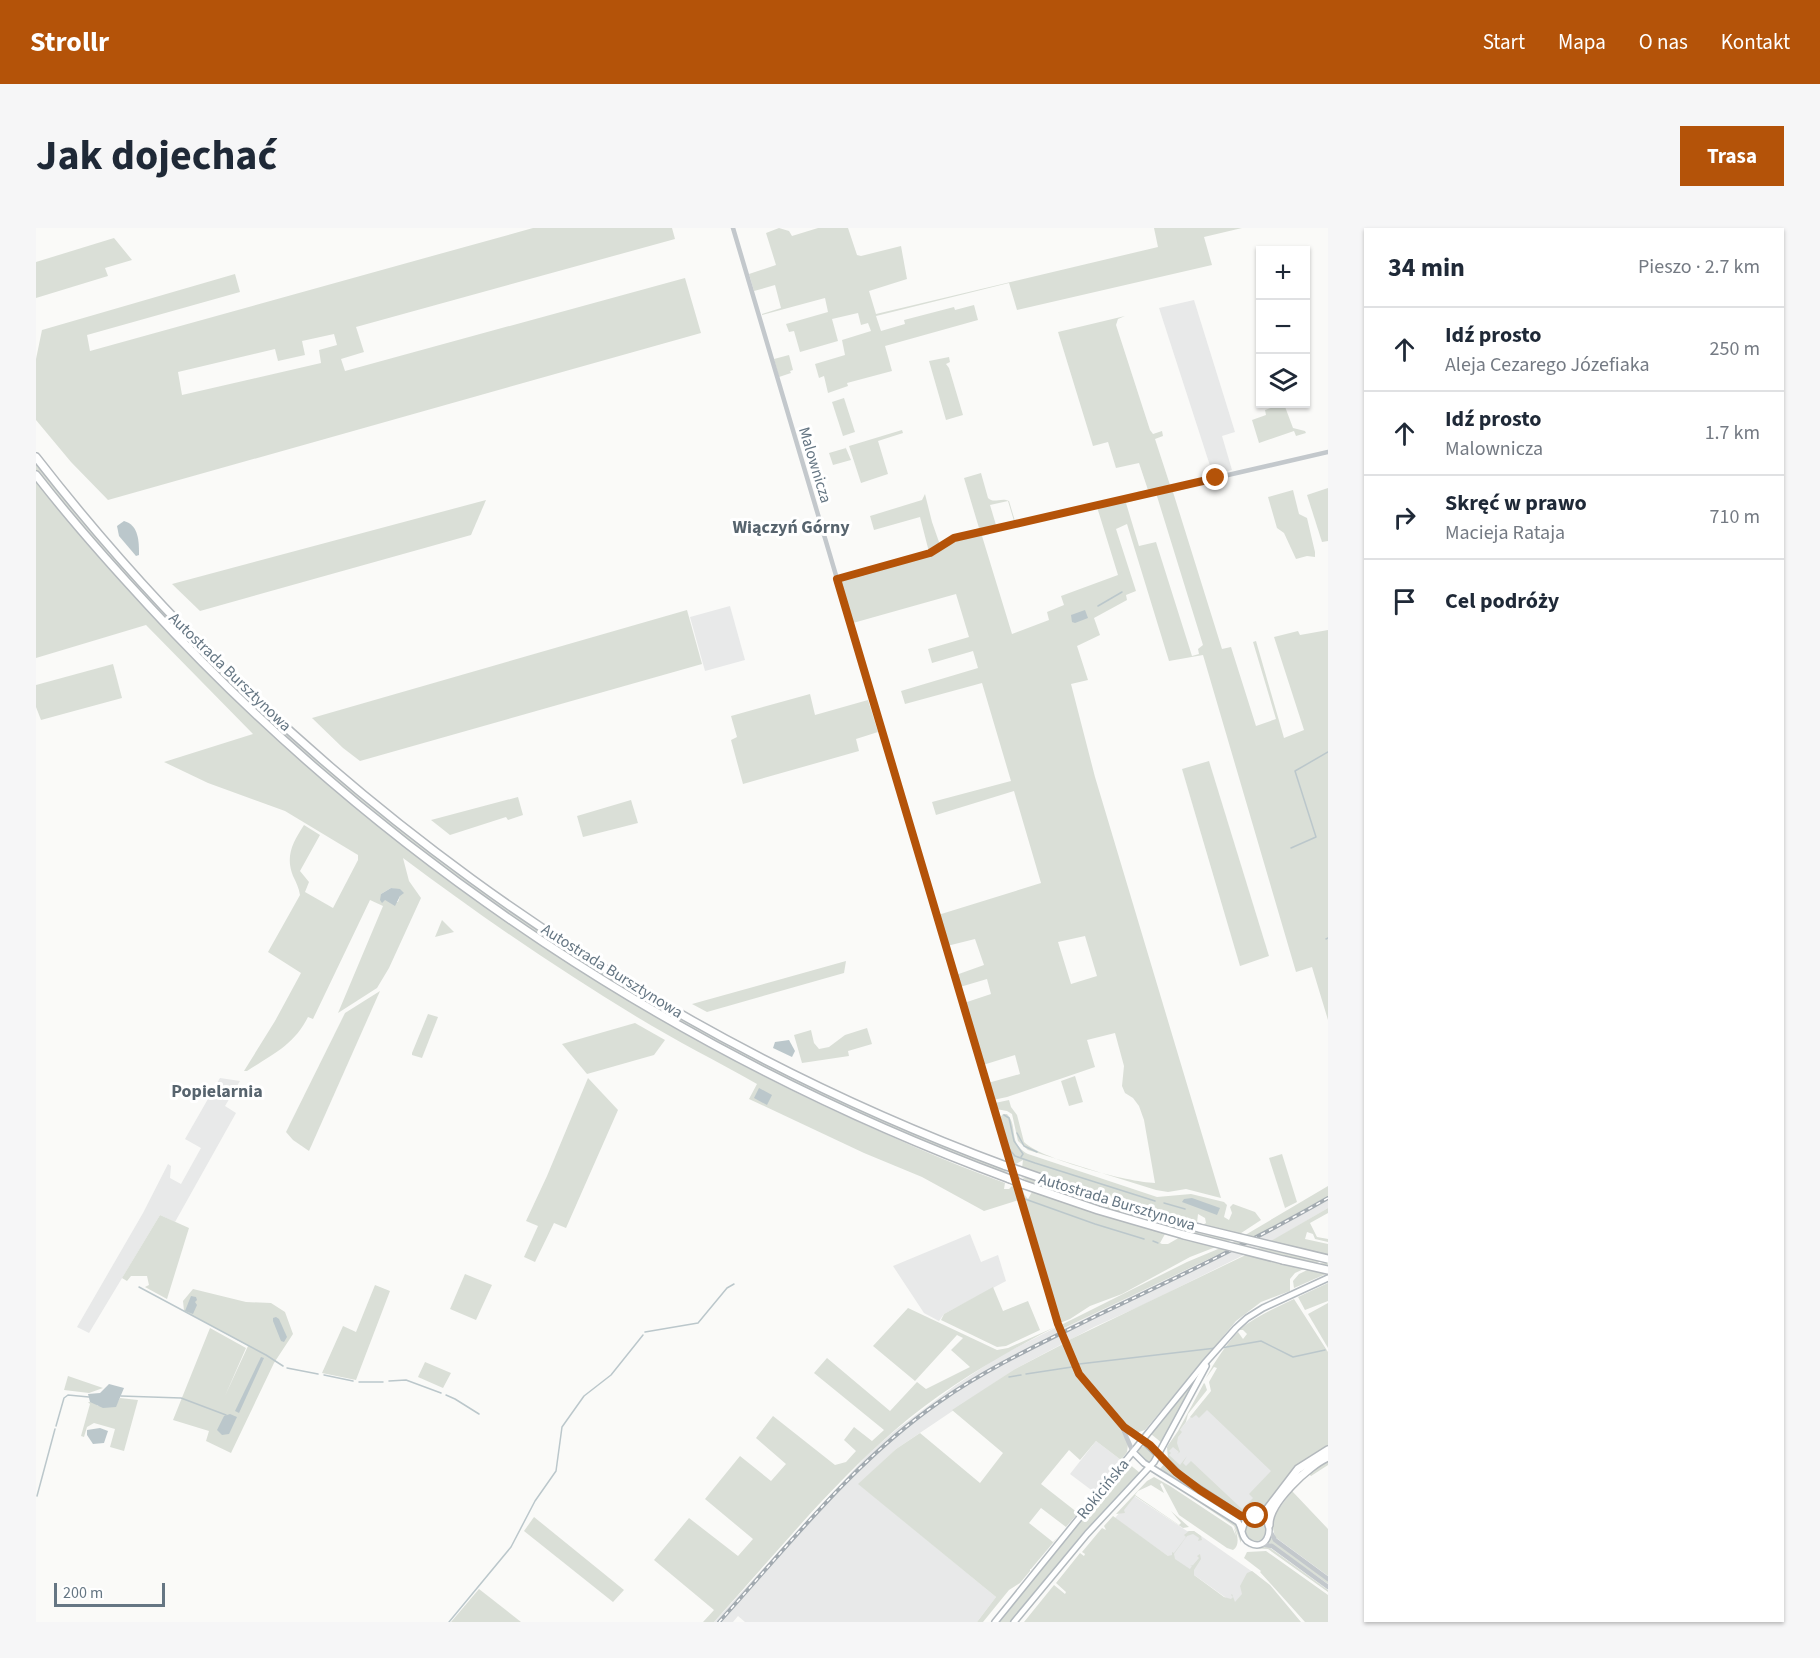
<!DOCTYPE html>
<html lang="pl">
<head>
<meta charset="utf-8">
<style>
	body { margin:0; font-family:"Source Sans 3",sans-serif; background:#f6f6f7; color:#1f2937 }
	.controls { position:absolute; right:18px; top:18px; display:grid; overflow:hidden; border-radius:0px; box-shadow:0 2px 4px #0004 }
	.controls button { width:54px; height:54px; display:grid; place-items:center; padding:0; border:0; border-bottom:2px solid #e0e1e3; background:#fff; color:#1f2937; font:30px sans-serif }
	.scale { position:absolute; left:18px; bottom:15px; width:111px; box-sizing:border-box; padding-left:6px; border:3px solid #657683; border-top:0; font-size:16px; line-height:21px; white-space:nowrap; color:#657683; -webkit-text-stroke:4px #fff; paint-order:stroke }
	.stop { position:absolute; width:18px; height:18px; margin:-14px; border:4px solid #b45309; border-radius:50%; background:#fff }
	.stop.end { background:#b45309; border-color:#fff; box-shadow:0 2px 6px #0008 }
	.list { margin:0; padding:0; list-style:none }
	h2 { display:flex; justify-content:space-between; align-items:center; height:78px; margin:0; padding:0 24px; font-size:26px }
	h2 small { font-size:20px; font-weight:400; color:#747a83 }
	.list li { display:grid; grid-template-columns:39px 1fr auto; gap:18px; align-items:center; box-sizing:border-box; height:84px; padding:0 24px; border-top:2px solid #e0e1e3 }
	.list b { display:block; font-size:22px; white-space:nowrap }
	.list p { margin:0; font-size:20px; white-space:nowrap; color:#747a83 }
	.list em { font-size:20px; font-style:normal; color:#747a83 }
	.icon { flex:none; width:33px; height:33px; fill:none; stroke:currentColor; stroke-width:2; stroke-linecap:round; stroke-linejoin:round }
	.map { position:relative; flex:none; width:1292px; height:1394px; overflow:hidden; border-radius:0px }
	header { display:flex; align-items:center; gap:36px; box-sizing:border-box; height:84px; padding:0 30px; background:#b45309; color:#fff }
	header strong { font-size:28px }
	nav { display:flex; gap:33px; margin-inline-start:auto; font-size:21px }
	.intro { display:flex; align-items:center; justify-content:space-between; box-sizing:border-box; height:144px; padding:0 36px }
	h1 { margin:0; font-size:42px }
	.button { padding:15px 27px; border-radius:0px; background:#b45309; color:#fff; font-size:21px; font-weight:700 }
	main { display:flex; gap:36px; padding:0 36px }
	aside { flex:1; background:#fff; border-radius:0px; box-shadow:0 2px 4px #0004 }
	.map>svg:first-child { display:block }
	.built { fill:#e8e9e9 }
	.green { fill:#dadfd7; fill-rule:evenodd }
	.water { fill:#bbc7cb }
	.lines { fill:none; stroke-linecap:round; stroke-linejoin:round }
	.stream { stroke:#bbc7cb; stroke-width:1.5 }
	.secondary-casing { stroke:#b3babf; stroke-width:8 }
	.motorway-casing { stroke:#b4b9bd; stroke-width:10 }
	.tertiary { stroke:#c3c8cc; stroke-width:4.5 }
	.secondary { stroke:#fff; stroke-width:5 }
	.motorway { stroke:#fff; stroke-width:7 }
	.rail-casing { stroke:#a2aab0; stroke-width:4 }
	.rail { stroke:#fff; stroke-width:1.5; stroke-dasharray:4.5; stroke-linecap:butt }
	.motorway-bridge-casing { stroke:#b4b9bd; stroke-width:10; stroke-linecap:butt }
	.motorway-bridge { stroke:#fff; stroke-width:7 }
	.route { stroke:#b45309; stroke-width:8 }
	.labels { text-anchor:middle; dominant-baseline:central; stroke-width:6; stroke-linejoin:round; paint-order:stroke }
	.street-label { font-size:16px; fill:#657683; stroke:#fff }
	.neighbourhood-label { font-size:18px; font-weight:bold; fill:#57646e; stroke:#fff }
</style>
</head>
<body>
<header>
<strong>Strollr</strong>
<nav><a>Start</a><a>Mapa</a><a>O nas</a><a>Kontakt</a></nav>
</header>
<div class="intro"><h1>Jak dojechać</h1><a class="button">Trasa</a></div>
<main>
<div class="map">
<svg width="1292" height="1394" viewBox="0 0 1292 1394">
	<rect width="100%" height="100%" fill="#fafaf8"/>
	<!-- built -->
	<g class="built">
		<path d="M1158 72 1199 204 1186 208 1196 242 1177 247 1123 80Z"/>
		<path d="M694 378 709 432 669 443 654 389Z"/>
		<path d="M184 850 204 853 189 878 200 885 139 994 124 987 53 1105 41 1099 107 985 132 936 135 938 134 950 145 956 165 920 149 911Z"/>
		<path d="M1292 968V980L1236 1013 1109 1076 1058 1099 979 1141 860 1221 823 1256 960 1369 941 1394H709L702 1388 697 1394H678L834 1224 861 1201 920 1157 962 1129 1005 1107 1025 1097 1027 1101 1219 1009Z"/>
		<path d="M934 1006 945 1034 962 1027 970 1053 908 1086 903 1093 888 1085 857 1038Z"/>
		<path d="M1167 1173 1244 1249 1209 1284 1133 1231 1132 1217Z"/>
		<path d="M1060 1213 1085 1232 1058 1264 1034 1246Z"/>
		<path d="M1098 1268 1151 1303H1158L1221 1347 1200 1377 1079 1290Z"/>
	</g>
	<!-- green -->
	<g class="green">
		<path d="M497 0H636L639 11 320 99 328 124 305 131 309 143 649 50 665 105 72 272 35 234 0 192V131L6 102 199 46 204 64 51 107 54 123ZM298 106 301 117 283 122 285 135 146 167 142 144 239 121 242 133 269 127 266 113Z"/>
		<path d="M743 0 753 3 756 8 782 0H812L821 27 825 28 865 18 871 51 833 63 840 86 1122 19 1118 0H1206L1168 9 1176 37 981 82 973 55 840 88 845 103 869 96 868 92 918 79 919 82 938 77 942 92 849 118 856 143 811 155 812 158 792 165 788 148 783 150 779 136 809 127 806 112 835 103 832 95 825 97 822 85 796 91 802 113 764 124 758 103 753 104 750 96 792 84 789 70 726 87V86L745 80 739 57 718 63 713 46 740 37 730 5Z"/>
		<path d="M78 10 96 32 69 40 72 48 0 70V34Z"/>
		<path d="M1089 88 1082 91 1080 97 1114 202 1117 206 1126 203 1127 208 1119 211 1134 257 1141 256 1101 266V264L1112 262 1103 235 1080 240 1072 214 1057 218 1022 104Z"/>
		<path d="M753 127 757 142 754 143 755 145 743 149 738 131Z"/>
		<path d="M913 129 914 134 910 136 913 140 927 187 910 192 893 133Z"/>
		<path d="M808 170 819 204 807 208 796 174Z"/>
		<path d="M1245 176H1248L1257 200 1269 203 1270 205 1260 208 1258 203 1223 215 1216 192 1230 187 1229 182Z"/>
		<path d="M866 202 867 205 842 213 852 246 825 255 813 218Z"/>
		<path d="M809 218 815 232 797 237 793 225 810 220Z"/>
		<path d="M0 232 72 320 124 378 326 568 455 668 555 735 682 810 812 875 965 939V941L971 944 972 946 965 943 964 946 809 881 648 798 552 741 452 673 357 602 262 521 173 438 67 325 0 244Z"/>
		<path d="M945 245 952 270C958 276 965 269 973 273L979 293 978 295 969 296 978 293 972 273 954 277 960 297H966L937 304 935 303 943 300 928 250Z"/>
		<path d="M0 254C217 519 480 732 790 879 849 906 908 933 969 955L968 961H973L976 958 979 959 983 972 948 983 886 949 828 925 713 871 721 856C681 833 640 813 601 789 520 740 443 687 367 630L373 653 385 670 353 740 341 760 302 785 347 678 334 672 277 791 272 789C258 817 237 826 211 843H208L239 793 265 745 232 724 264 667C263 660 260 654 257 648 249 628 257 614 268 597L284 607 264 643 273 654 269 664 297 680 322 632V627L249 583 172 555 128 534 217 506 110 397 0 430ZM355 660 359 661 364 668 362 674 349 672 345 666Z"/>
		<path d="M1153 258V260L1137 264 1186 421 1195 419 1220 498 1240 491 1217 414 1220 413 1248 510 1268 502 1238 409 1262 403 1264 407 1292 402V792L1276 739 1260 744 1167 427 1133 433 1091 296 1080 301 1100 363 1090 367 1091 372 1058 390 1064 407 1041 418 1052 452 1035 456 1059 549 1185 970 1150 961 1132 964 1120 962 992 922 982 913 976 886 971 883 960 881 959 875 973 872 975 879 981 887 988 914C1007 932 1092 954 1119 955L1108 892 1103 878 1097 870 1089 865 1086 858 1088 838 1079 805 1051 812 1059 839 971 869 957 872 952 855 984 846 979 827 947 837 928 775 955 766 951 751 924 759 920 747 948 737 939 711 911 718 902 687 1005 655 978 563 900 587 896 574 975 553 946 455 869 476 865 463 942 440 937 423 896 435 892 421 933 409 920 366 817 395C814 385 802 363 806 352L812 349 888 328 919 312 953 303 954 306 946 308 976 406 1013 392 1011 384 1028 377 1025 368 1082 347 1061 279 1109 267 1111 269 1090 275 1103 318 1120 314 1156 428 1163 426 1162 421 1167 417 1120 265ZM1049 708 1061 748 1035 756 1022 714Z"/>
		<path d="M1292 260V313L1286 314 1271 267Z"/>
		<path d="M1257 262 1263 286 1271 290 1279 324V329L1271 328 1260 331 1248 305 1241 300 1232 269Z"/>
		<path d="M889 266 896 294 903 314V318L893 324 884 289 838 302 834 288 886 272Z"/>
		<path d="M450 272 435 307 164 383 136 356Z"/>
		<path d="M651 382 666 436 324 533 307 520 276 490Z"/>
		<path d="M77 436 86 470 5 492 0 479V457Z"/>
		<path d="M774 466 779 487 832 472 842 504 820 511 823 523 707 556 695 512 701 509 695 488Z"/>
		<path d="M1173 533 1233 728 1204 738 1146 541Z"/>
		<path d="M482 569 487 587 472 592 470 589 414 607 395 592Z"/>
		<path d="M595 572 602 595 547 609 541 588Z"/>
		<path d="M406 692 418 704 399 709Z"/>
		<path d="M810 733 808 745 671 784 656 776Z"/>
		<path d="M344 763 273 923 257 912 250 904 309 785Z"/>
		<path d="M392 786 402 789 386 830 376 827V825Z"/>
		<path d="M599 795 629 812 618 827 551 846 526 816Z"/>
		<path d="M831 800 836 816 812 823 813 828 766 835 758 807 775 802 778 815 783 821 793 819 809 807Z"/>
		<path d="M1039 848 1047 874 1033 878 1025 853Z"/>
		<path d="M552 850 582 882 530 1000 518 995 499 1034 488 1029 502 998 490 993 511 948Z"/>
		<path d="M967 886H971C983 899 971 915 992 926L1121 969 1155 966 1188 974 1191 977 1188 989 1193 992 1196 985 1194 979 1197 976 1219 984 1225 992 1190 1015 1154 1029 1086 1066 1054 1078 1034 1091 1024 1095 963 891ZM987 932 986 940 1071 969 1161 995 1162 986 1169 990 1170 995 1156 1003 1153 1002V1000L1065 973 1063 980 1146 1005 1153 1004 1132 1016H1126L1124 1015 1129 1006 996 964 992 971 988 966 980 936Z"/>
		<path d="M1246 926 1261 974 1249 980 1233 930Z"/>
		<path d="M991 948 1015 957 1012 963 990 955 991 953 985 949 989 950Z"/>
		<path d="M1292 958V968L1219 1009 1026 1101 1025 1097 1151 1034 1194 1016Z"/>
		<path d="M1292 980V985L1274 995 1281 1009 1292 1011V1014L1279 1011 1277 1006 1271 1004 1269 1011 1292 1016V1030L1259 1045 1254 1051V1063L1225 1074 1200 1093 1109 1202 1100 1205 1092 1199 1044 1145 1031 1113 1216 1024Z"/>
		<path d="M124 987 153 1000 131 1071 109 1059 113 1057 111 1048H95L91 1053 86 1050Z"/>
		<path d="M1292 1032V1045L1258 1060 1257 1053 1263 1046Z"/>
		<path d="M429 1046 456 1057 440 1092 414 1081Z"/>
		<path d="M1292 1055V1073L1269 1082 1262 1069Z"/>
		<path d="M339 1057 354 1063 320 1152 286 1145 307 1098 320 1104Z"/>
		<path d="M957 1059 967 1083 992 1073 1004 1102 970 1118 961 1119 905 1092 908 1086Z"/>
		<path d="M157 1061 210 1074 235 1075 249 1084 257 1106 238 1135 195 1225 170 1213 173 1203 137 1192 174 1100 210 1120 189 1168 212 1118 148 1083 147 1073Z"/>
		<path d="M1258 1071 1292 1124V1220C1262 1234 1246 1257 1227 1283L1207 1287 1153 1251 1132 1232 1131 1219 1142 1203 1168 1155 1169 1156 1171 1162 1152 1186 1150 1194 1144 1202 1146 1204 1142 1209 1141 1215 1144 1224 1141 1226 1143 1224 1137 1219 1133 1223 1135 1225 1133 1227 1144 1237 1151 1228 1147 1235 1150 1238 1155 1233 1206 1281 1217 1270 1213 1266 1235 1243 1171 1182 1163 1190 1160 1187 1156 1190 1154 1189 1175 1163 1173 1154 1181 1140 1178 1139 1170 1150C1179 1133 1189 1118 1202 1104L1207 1111 1211 1106 1207 1102H1203C1220 1088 1239 1080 1258 1071Z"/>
		<path d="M1292 1075V1120L1272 1086Z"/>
		<path d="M872 1080 961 1122 972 1120 1019 1099C963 1128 906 1161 859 1202 793 1259 736 1330 678 1394H667L678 1382 618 1332 653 1290 702 1328 717 1311 669 1271 704 1228 735 1253 750 1236 720 1210 737 1188 799 1237 810 1234 820 1223 808 1212 818 1199 836 1213 848 1202 778 1145 791 1130 854 1183 881 1154 890 1161 934 1139 915 1122 927 1110 921 1107 879 1153 837 1118Z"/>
		<path d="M1027 1116 1042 1149 1083 1199 1092 1216 1091 1224 1085 1232 1060 1213 1044 1232 1033 1222 1005 1256 1042 1285 1030 1299 1005 1280 993 1295 1017 1314 1022 1309 995 1341H994V1343L984 1355 973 1362 947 1394H941L960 1369 822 1256 860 1221 884 1205 944 1255 967 1225 916 1182 979 1141Z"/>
		<path d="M389 1134 415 1145 407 1160 382 1149Z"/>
		<path d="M32 1148 67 1160 53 1165 28 1162Z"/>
		<path d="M1157 1154 1158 1155 1126 1215 1115 1206Z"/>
		<path d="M84 1170 102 1172 88 1223 74 1219 79 1201 58 1195 51 1199 48 1209 45 1208 54 1176 52 1174H57L62 1178 80 1177Z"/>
		<circle cx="1110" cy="1226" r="8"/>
		<path d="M1292 1231V1237L1275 1248 1272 1245 1256 1263 1292 1301V1348L1239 1309 1235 1292 1265 1250Z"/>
		<path d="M1092 1235 1104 1245 1048 1304 974 1394H962Z"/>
		<path d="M1129 1235 1207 1291 1205 1295 1123 1242Z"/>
		<path d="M1118 1249 1134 1258 1196 1299 1200 1308 1198 1300C1202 1306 1204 1318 1197 1322L1191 1320 1143 1287 1126 1255 1124 1256 1128 1265 1115 1257 1102 1263 1099 1267 1143 1297 1145 1295 1135 1283 1153 1299 1147 1300 1099 1268 1088 1282 1089 1285 1080 1286 1111 1253Z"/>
		<path d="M1155 1269 1200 1296 1205 1311V1315L1198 1298Z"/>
		<path d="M1077 1288 1132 1328 1136 1327V1324L1138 1325 1150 1309 1148 1307 1153 1303H1158L1165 1308 1166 1312 1162 1313 1163 1310 1157 1306 1151 1308 1138 1326 1139 1331 1154 1341 1156 1338H1154L1157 1337 1163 1330 1161 1328 1164 1326 1165 1331 1158 1342V1347L1188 1369 1195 1371 1197 1369 1195 1367 1196 1366 1199 1374 1206 1366 1204 1358 1211 1345 1216 1343 1234 1357 1265 1394H988L1018 1357 1029 1366 1030 1364 1020 1355 1044 1325 1048 1328 1049 1326 1046 1324 1066 1300 1070 1302 1068 1298Z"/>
		<path d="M498 1289 588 1362 577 1374 488 1303Z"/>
		<circle cx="1220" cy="1302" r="11"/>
		<path d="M1235 1310 1292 1353V1356L1232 1314Z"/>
		<path d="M1228 1318 1233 1319 1292 1362V1364L1232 1321 1212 1320Z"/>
		<path d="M1230 1323 1292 1367V1394H1269L1224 1344 1225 1343 1208 1330 1211 1324Z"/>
		<path d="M443 1361 485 1394H415Z"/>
	</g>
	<!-- water -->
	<g class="water">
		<path d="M88 293C103 297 103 314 103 327L100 328 83 308 81 298Z"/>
		<path d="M1049 382 1052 390 1039 395 1036 394 1035 387Z"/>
		<path d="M355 660 364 661 368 665 364 668 359 678 349 672 346 675 344 672 345 666Z"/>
		<path d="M753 812 759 823 756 829 737 820 739 814Z"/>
		<path d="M723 860 736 867 731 877 718 870Z"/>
		<path d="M1156 970 1184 980 1181 987 1146 974 1148 971Z"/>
		<path d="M155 1068 160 1069 161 1072 159 1074 161 1077 157 1086 149 1083Z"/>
		<path d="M240 1089 243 1091 251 1109 248 1114 245 1113 237 1093V1090Z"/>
		<path d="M225 1129 228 1130 203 1185 199 1183Z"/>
		<path d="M73 1156 88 1160 80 1179 67 1180 54 1174 52 1166 64 1165Z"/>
		<path d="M194 1186 201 1189 193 1206 186 1207 181 1202 188 1188Z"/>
		<path d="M64 1200 72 1203 68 1215 57 1216 51 1207V1202Z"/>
	</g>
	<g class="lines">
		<!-- stream -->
		<g class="stream">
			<path d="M1062 378 1086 364"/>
			<path d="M1255 620 1280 609 1259 543 1292 524"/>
			<path d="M1290 711 1292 710"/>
			<path d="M968 887 973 890 978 913 987 926 985 929"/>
			<path d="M981 905 988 918 1001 924"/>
			<path d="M974 922 979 928 999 935 1119 973"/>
			<path d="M989 971 1059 996 1108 1011"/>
			<path d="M1128 975 1149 981"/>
			<path d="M1117 1013 1122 1015"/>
			<path d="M103 1059 230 1127 247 1138"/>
			<path d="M609 1104 662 1095 691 1060 698 1056"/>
			<path d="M1185 1120 1225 1113 1257 1129 1289 1122"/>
			<path d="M1043 1136 1180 1120"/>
			<path d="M251 1140 282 1146"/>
			<path d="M990 1146 1036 1139"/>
			<path d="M288 1147 317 1153"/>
			<path d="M973 1149 985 1147"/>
			<path d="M353 1153 370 1152 405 1165"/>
			<path d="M323 1154H347"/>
			<path d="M410 1167 419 1171 443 1186"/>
			<path d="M85 1168 145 1170 190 1187"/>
			<path d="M20 1198 28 1170 32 1167 53 1169"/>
			<path d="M1 1268 19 1201"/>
			<path d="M413 1394 475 1319 499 1273 520 1243 526 1199 548 1168 575 1147 607 1107"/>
		</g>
		<!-- secondary casing -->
		<g class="secondary-casing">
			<g id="secondary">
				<path d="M1107 1212 1147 1250 1205 1288 1213 1289"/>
				<path d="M1097 1224 1108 1235 1202 1294C1207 1301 1205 1311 1214 1315 1229 1323 1238 1304 1230 1292L1221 1288 1209 1293 1206 1303"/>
				<path d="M959 1394 1168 1136 1200 1100 1211 1090 1227 1080 1292 1050"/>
				<path d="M978 1394 1051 1306 1118 1234 1170 1138"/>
			</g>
		</g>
		<!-- motorway casing -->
		<g class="motorway-casing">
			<g id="motorway">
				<path d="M0 229C249 550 590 797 970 938"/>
				<path d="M0 247C35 292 73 335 112 377 348 634 647 830 974 951"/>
				<path d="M982 942 1065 971 1163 1000"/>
				<path d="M986 956 1062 982 1148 1007"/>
				<path d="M1247 1032 1292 1042"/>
				<path d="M1221 1288 1230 1283 1262 1241 1292 1222"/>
				<path d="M1233 1297C1232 1275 1273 1237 1292 1229"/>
			</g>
		</g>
		<!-- tertiary -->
		<g class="tertiary">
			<path d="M697 0 1022 1096 1044 1148 1086 1197 1107 1212"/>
			<path d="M801 351 894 325 918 310 1292 224"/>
			<path d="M1086 1199 1097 1224"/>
			<path d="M1234 1303 1239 1312 1292 1351"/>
			<path d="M1225 1316 1236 1318 1292 1359"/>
		</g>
		<!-- secondary -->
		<use href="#secondary" class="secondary"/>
		<!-- motorway -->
		<use href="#motorway" class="motorway"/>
		<!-- rail casing -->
		<g class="rail-casing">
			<path id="rail" d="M683 1394C752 1318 818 1233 903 1174 953 1139 1008 1114 1062 1087 1140 1050 1217 1013 1292 970"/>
		</g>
		<!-- rail -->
		<use href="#rail" class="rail"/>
		<!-- motorway-bridge casing -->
		<g class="motorway-bridge-casing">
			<g id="motorway-bridge">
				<path d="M970 938 982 942"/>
				<path d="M974 951 986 956"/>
				<path d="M1163 1000 1292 1031"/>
				<path d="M1148 1007 1247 1032"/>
			</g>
		</g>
		<!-- motorway-bridge -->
		<use href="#motorway-bridge" class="motorway-bridge"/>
	</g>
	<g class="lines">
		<!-- route -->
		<path class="route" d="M1180 250 918 310 894 325 801 351 1022 1096 1043 1146 1088 1199 1114 1217 1140 1244 1164 1262 1205 1288H1220"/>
	</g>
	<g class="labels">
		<!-- street labels -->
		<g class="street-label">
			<text transform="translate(779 237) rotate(73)">Malownicza</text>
			<text transform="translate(194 444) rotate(44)">Autostrada Bursztynowa</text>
			<text transform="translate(576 743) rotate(32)">Autostrada Bursztynowa</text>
			<text transform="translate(1081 974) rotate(17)">Autostrada Bursztynowa</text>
			<text transform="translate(1067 1261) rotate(-51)">Rokicińska</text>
		</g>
		<!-- neighbourhood labels -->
		<g class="neighbourhood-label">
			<text x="755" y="299">Wiączyń Górny</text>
			<text x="181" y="863">Popielarnia</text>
		</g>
	</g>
</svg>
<div class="controls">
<button>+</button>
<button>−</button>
<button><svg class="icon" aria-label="layers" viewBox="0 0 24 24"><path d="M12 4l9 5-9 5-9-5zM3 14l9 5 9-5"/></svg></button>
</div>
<div class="scale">200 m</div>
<div class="stop" style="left:1220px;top:1288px"></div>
<div class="stop end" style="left:1180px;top:250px"></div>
</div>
<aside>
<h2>34 min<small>Pieszo · 2.7 km</small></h2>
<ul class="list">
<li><svg class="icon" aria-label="ahead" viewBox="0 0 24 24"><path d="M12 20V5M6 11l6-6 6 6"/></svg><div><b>Idź prosto</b><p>Aleja Cezarego Józefiaka</p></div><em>250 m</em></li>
<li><svg class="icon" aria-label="ahead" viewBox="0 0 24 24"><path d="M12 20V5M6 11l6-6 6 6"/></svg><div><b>Idź prosto</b><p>Malownicza</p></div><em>1.7 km</em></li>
<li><svg class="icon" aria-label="right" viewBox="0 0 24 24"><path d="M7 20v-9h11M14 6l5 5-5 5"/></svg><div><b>Skręć w prawo</b><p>Macieja Rataja</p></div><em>710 m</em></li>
<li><svg class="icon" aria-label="arrive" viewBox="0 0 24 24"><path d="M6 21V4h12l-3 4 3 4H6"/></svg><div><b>Cel podróży</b></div></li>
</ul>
</aside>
</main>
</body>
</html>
